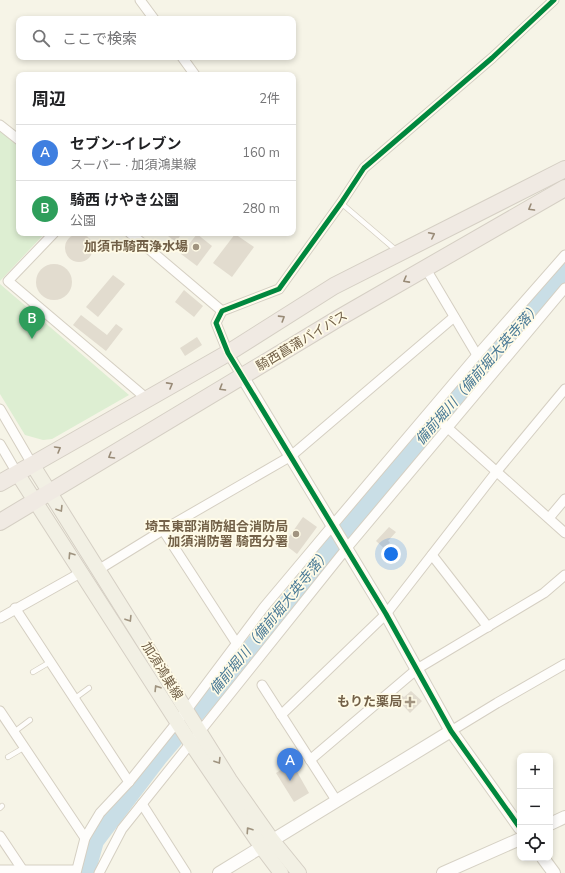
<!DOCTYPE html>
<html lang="ja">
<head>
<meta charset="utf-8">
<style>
	body { margin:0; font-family:"Nunito Sans","Noto Sans JP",sans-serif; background:#f6f6f6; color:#202124 }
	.controls { position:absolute; right:12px; bottom:12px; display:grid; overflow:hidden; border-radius:8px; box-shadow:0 2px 6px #0003 }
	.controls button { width:36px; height:36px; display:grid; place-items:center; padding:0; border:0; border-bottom:1px solid #e0e0e0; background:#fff; color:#202124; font:20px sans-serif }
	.you { position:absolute; left:391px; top:554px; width:14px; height:14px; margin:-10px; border:3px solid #fff; border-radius:50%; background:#1a73e8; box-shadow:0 0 0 6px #1a73e833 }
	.badge { display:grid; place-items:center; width:26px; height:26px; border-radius:50%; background:#5a554d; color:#fff; font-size:13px; font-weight:700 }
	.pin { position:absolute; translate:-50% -33px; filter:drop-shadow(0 1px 2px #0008) }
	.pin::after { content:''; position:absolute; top:21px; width:14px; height:12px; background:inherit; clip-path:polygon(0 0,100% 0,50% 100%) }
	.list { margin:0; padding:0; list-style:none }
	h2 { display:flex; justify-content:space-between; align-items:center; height:52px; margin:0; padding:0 16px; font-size:17px }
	h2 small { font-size:13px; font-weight:400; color:#757577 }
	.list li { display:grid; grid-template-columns:26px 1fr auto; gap:12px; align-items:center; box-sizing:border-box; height:56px; padding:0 16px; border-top:1px solid #e0e0e0 }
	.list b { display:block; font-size:15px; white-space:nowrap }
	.list p { margin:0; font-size:13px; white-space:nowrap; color:#757577 }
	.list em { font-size:13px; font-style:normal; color:#757577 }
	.icon { flex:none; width:22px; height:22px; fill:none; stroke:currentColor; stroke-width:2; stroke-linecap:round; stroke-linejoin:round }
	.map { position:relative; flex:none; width:565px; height:873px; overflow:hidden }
	.search { position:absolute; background:#fff; box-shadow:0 2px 6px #0003; left:16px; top:16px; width:280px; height:44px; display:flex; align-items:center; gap:10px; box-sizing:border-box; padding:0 14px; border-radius:8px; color:#757577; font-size:15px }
	.panel { position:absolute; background:#fff; box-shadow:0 2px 6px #0003; left:16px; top:72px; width:280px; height:164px; border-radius:8px }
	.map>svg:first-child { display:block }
	.green { fill:#ddeed2 }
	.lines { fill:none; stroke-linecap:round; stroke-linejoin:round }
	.river { stroke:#c9dee6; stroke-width:18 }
	.building { fill:#e2dccf }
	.lane-casing { stroke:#d5cfc2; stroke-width:6 }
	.street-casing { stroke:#d5cfc2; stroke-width:11 }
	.secondary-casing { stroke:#d6d1c4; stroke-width:14 }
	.primary-casing { stroke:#d5cfc4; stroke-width:16 }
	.highway-casing { stroke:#d5cfc4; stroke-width:18 }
	.lane { stroke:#fefdfb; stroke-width:4.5 }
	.street { stroke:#fefdfb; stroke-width:9 }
	.secondary { stroke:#fefdfb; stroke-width:12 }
	.primary { stroke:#f2f0e4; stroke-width:14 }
	.highway { stroke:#f0eae3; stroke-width:16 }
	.cycleway-casing { stroke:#fffbe7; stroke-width:8 }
	.cycleway { stroke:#00873e; stroke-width:5 }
	.oneway { stroke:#988a76 }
	.oneway2 { stroke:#9f937f }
	.poi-dot { fill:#a19480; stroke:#fffbe7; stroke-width:1.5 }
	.labels { text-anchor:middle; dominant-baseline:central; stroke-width:3.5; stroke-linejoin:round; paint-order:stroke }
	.poi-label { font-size:13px; font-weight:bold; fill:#736148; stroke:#fffbe7; text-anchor:end }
	.street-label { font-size:13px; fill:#736148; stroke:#fffbe7 }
	.water-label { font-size:14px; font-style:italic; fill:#477895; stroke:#fffbe7 }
</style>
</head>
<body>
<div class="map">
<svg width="565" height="873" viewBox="0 0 565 873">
	<rect width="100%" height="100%" fill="#f6f4e7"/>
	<!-- green -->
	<g class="green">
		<path d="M0 130 19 144V233H45L0 281Z"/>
		<path d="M0 284 129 395 52 439 43 440 25 435 0 394Z"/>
	</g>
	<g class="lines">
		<!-- river -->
		<path class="river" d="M86 873 95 841 158 758 253 646 380 488 565 272"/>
	</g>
	<!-- building -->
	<g class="building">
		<path d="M164 233H182L176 242Z"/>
		<path d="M197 234 212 246 197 266 181 254Z"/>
		<path d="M235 234 254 247 232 277 213 263Z"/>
		<circle cx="79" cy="248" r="14"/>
		<circle cx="54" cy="282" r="18"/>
		<path d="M113 275 125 284 98 317 86 307Z"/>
		<path d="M184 290 203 306 194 317 175 302Z"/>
		<path d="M81 315 107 335 116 324 123 329 106 351 73 325Z"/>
		<path d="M197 337 202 345 185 356 180 348Z"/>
		<path d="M303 517 317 527 297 554 284 544Z"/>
		<path d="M389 527 396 532 388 541 390 542 385 549 376 541Z"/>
		<path d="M411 691 422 701 410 713 394 696 397 692 404 697Z"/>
		<path d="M292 763 309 793 294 802 276 773Z"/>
	</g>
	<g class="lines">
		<!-- lane casing -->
		<g class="lane-casing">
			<g id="lane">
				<path d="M341 203 397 251"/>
				<path d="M33 672 50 662"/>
				<path d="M74 699 89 688"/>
				<path d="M14 732 30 720"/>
				<path d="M8 757 25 747"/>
				<path d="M0 808 2 806"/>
			</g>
		</g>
		<!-- street casing -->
		<g class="street-casing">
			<g id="street">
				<path d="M140 0 154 19"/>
				<path d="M182 57 195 75"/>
				<path d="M0 125 19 140"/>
				<path d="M54 233 8 281 146 398"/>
				<path d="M130 233 222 311"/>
				<path d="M426 269 477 355"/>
				<path d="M242 376 228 353 216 323 222 311 279 289 341 203 364 168 492 58 554 0"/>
				<path d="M0 409 32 464"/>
				<path d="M430 412 565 533"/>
				<path d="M0 444 17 473"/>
				<path d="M549 518 565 499"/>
				<path d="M163 530 237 644"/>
				<path d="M432 555 488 627"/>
				<path d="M98 570 163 530 291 456 454 317"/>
				<path d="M15 608 129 782"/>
				<path d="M0 618 82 572"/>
				<path d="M262 685 336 800"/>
				<path d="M0 711 85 838"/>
				<path d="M281 715 386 614 497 471 565 389"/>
				<path d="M451 731 497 703 565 664"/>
				<path d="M310 760 417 669 544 593 565 575"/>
				<path d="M142 804 186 873"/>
				<path d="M0 836 22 869"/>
				<path d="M0 870H76"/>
				<path d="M76 873 85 838 100 813 129 782 186 711 264 607 332 526 477 355 565 255"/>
				<path d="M99 873 122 829 346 549 565 288"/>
			</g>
		</g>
		<!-- secondary casing -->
		<g class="secondary-casing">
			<g id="secondary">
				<path d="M242 376 386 614 451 731 520 828"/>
				<path d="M550 824 565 817"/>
				<path d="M543 858 554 873"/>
				<path d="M219 873 451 731"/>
				<path d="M443 873 520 839"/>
			</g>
		</g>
		<!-- primary casing -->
		<g class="primary-casing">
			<g id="primary">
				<path d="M32 464 230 780 273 841 299 873"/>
				<path d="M17 473 188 739 262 848 281 873"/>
			</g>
		</g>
		<!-- highway casing -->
		<g class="highway-casing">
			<g id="highway">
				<path d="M0 483 228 353 334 286 565 169"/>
				<path d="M0 522 339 318 565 188"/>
			</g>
		</g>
		<!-- lane -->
		<use href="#lane" class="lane"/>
		<!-- street -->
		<use href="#street" class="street"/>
		<!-- secondary -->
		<use href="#secondary" class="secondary"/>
		<!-- primary -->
		<use href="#primary" class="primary"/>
		<!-- highway -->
		<use href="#highway" class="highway"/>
		<!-- cycleway casing -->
		<g class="cycleway-casing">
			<path id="cycleway" d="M520 828 451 731 386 614 228 353 216 323 222 311 279 289 341 203 364 168 492 58 554 0"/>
		</g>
		<!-- cycleway -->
		<use href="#cycleway" class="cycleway"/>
	</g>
	<!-- one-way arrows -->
	<defs><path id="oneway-chevron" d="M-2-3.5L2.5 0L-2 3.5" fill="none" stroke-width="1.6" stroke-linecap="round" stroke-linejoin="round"/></defs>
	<g class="oneway">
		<use href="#oneway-chevron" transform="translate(531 208) rotate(150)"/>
		<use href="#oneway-chevron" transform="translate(432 235) rotate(-27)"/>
		<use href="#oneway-chevron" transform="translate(406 280) rotate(151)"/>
		<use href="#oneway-chevron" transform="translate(282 318) rotate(-32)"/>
		<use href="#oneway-chevron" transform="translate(170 385) rotate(-29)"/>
		<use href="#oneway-chevron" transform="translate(222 388) rotate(149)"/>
		<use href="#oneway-chevron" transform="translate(58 449) rotate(-30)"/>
		<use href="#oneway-chevron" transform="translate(111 456) rotate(149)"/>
	</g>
	<g class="oneway2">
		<use href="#oneway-chevron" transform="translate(60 509) rotate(58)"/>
		<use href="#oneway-chevron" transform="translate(71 555) rotate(-123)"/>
		<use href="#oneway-chevron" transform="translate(129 619) rotate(58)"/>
		<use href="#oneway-chevron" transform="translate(157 688) rotate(-122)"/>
		<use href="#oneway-chevron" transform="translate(218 761) rotate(58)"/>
		<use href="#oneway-chevron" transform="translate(249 830) rotate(-124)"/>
	</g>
	<!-- markers -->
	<g class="poi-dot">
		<circle cx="196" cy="247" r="4"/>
		<circle cx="296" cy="534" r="4"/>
		<path d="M408 696h4v4h4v4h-4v4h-4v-4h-4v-4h4z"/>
	</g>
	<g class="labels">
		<!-- poi labels -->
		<g class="poi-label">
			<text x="188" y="247">加須市騎西浄水場</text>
			<text x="288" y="527">埼玉東部消防組合消防局<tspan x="288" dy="15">加須消防署 騎西分署</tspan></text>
			<text x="402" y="702">もりた薬局</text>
		</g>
		<!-- street labels -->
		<g class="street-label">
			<text transform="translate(302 341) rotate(-31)">騎西菖蒲バイパス</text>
			<text transform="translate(162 671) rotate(58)">加須鴻巣線</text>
		</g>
		<!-- water labels -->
		<g class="water-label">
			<text transform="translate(478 374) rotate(-49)">備前堀川（備前堀大英寺落）</text>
			<text transform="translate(270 622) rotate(-51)">備前堀川（備前堀大英寺落）</text>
		</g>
	</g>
</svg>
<div class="controls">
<button>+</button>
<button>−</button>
<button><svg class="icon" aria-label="locate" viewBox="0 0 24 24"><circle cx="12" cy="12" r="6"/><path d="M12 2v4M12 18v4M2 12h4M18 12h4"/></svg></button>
</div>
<div class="you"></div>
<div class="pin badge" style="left:290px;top:781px;background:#3f7fe0">A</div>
<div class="pin badge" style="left:32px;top:339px;background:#2e9e5b">B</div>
<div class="search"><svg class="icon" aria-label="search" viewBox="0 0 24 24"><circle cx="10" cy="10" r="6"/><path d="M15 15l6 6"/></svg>ここで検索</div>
<section class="panel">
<h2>周辺<small>2件</small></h2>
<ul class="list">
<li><span class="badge" style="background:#3f7fe0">A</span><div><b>セブン-イレブン</b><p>スーパー · 加須鴻巣線</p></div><em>160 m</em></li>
<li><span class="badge" style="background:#2e9e5b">B</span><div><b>騎西 けやき公園</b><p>公園</p></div><em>280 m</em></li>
</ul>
</section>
</div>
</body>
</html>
